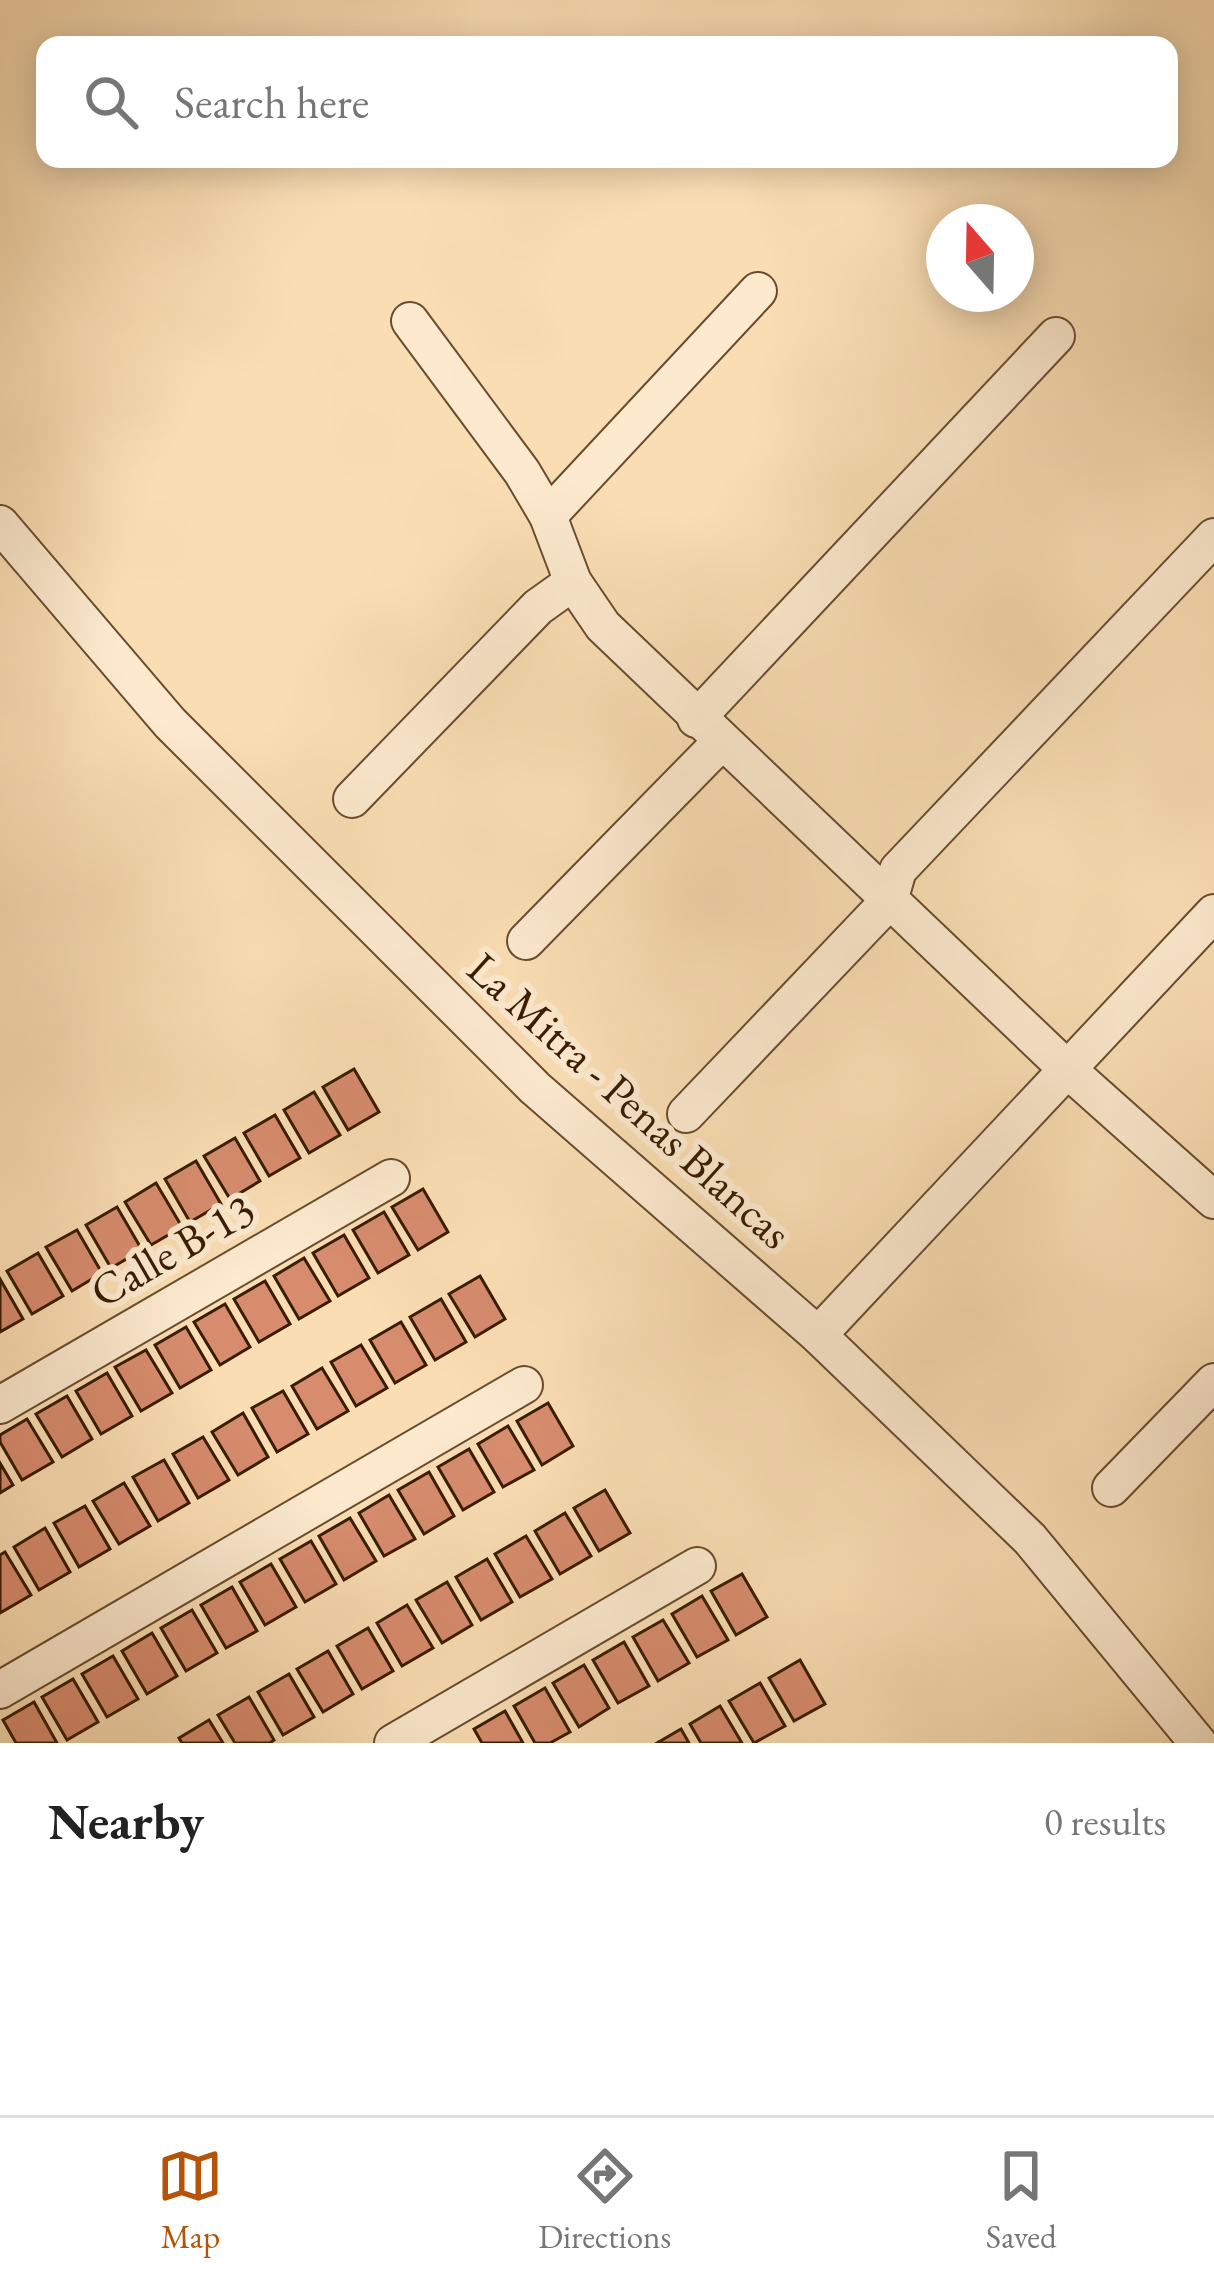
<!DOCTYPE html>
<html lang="en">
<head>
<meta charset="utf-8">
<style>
	body { margin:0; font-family:"EB Garamond",serif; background:#f2f2f2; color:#222 }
	.compass { position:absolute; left:926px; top:204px; width:108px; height:108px; border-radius:50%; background:#fff; box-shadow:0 6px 30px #0003; rotate:340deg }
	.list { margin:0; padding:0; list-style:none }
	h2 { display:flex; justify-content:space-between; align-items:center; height:156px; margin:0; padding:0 48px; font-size:51px }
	h2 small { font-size:39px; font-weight:400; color:#767676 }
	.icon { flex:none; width:66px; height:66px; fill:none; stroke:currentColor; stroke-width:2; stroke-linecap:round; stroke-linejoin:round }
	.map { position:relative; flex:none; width:1214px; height:1743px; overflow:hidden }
	.search { position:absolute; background:#fff; box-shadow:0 6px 30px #0003; left:36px; right:36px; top:36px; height:132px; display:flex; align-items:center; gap:30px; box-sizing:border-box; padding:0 42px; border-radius:24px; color:#767676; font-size:45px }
	.sheet { height:372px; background:#fff }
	nav { display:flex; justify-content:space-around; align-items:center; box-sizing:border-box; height:168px; border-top:3px solid #e0e0e0; background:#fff; font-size:33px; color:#767676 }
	nav a { display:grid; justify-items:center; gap:6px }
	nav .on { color:#b45309 }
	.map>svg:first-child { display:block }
	.building { fill:#d78c6e; stroke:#391c01; stroke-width:3 }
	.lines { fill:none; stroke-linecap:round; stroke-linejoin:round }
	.minor-casing { stroke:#694c2e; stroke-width:40 }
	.minor { stroke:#fce9ce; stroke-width:36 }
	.labels { text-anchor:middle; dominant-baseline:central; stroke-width:12; stroke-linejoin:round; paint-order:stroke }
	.street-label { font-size:45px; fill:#391c01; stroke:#fce9ce }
</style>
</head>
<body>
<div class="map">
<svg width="1214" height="1743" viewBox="0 0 1214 1743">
	<rect width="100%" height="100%" fill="#faddb3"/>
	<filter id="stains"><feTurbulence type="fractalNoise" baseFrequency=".00167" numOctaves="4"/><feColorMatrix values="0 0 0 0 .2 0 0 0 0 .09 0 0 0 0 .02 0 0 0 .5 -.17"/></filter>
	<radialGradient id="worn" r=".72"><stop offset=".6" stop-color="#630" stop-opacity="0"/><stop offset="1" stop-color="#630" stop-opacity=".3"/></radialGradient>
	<!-- building -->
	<g class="building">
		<path d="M354 1069 379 1112 348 1130 323 1087Z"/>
		<path d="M314 1092 340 1135 309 1153 284 1110Z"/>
		<path d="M275 1115 300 1158 269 1176 244 1133Z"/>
		<path d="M235 1138 260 1181 230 1199 204 1156Z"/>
		<path d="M196 1161 221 1204 190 1222 165 1179Z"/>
		<path d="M156 1183 182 1227 151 1245 125 1202Z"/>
		<path d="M423 1189 448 1232 418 1250 392 1207Z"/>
		<path d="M117 1207 142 1250 111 1268 86 1225Z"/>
		<path d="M384 1212 409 1255 378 1273 353 1230Z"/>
		<path d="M77 1230 102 1273 72 1291 46 1247Z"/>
		<path d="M344 1235 369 1278 338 1296 313 1253Z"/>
		<path d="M38 1253 63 1296 32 1314 7 1271Z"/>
		<path d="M304 1258 330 1301 299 1319 274 1276Z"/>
		<path d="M480 1276 505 1319 475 1337 449 1294Z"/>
		<path d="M0 1279 23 1319 0 1332Z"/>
		<path d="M265 1281 290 1324 259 1342 234 1299Z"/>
		<path d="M441 1299 466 1342 435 1360 410 1317Z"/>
		<path d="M225 1304 250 1347 220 1365 194 1322Z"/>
		<path d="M401 1322 426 1365 395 1383 370 1340Z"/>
		<path d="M186 1327 211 1370 180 1388 155 1345Z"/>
		<path d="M361 1345 387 1388 356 1406 331 1362Z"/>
		<path d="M146 1350 172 1393 141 1411 115 1367Z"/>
		<path d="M322 1368 348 1411 317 1429 292 1386Z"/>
		<path d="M107 1373 132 1416 101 1434 76 1391Z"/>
		<path d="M283 1391 308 1434 277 1452 252 1408Z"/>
		<path d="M67 1396 92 1439 62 1457 36 1414Z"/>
		<path d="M548 1403 573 1446 542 1465 517 1421Z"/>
		<path d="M243 1413 268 1457 238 1475 212 1432Z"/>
		<path d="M27 1419 53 1462 22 1480 0 1442V1435Z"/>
		<path d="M508 1426 534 1470 503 1487 478 1444Z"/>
		<path d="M203 1437 229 1480 198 1498 173 1454Z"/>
		<path d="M469 1449 494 1492 463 1510 438 1467Z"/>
		<path d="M164 1460 189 1503 158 1521 133 1477Z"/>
		<path d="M0 1463 13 1485 0 1493Z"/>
		<path d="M429 1472 454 1516 424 1534 398 1490Z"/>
		<path d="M124 1483 150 1526 119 1544 93 1501Z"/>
		<path d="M605 1490 630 1533 599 1551 574 1508Z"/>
		<path d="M389 1495 415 1539 384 1556 359 1513Z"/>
		<path d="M85 1506 110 1549 79 1567 54 1523Z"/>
		<path d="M565 1513 591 1556 560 1574 535 1531Z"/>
		<path d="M350 1518 376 1561 344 1580 319 1536Z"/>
		<path d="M45 1528 70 1572 39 1590 14 1547Z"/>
		<path d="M526 1536 552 1579 520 1597 495 1554Z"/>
		<path d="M311 1541 336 1584 305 1602 280 1559Z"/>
		<path d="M5 1552 31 1595 0 1613V1555Z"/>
		<path d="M487 1559 512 1602 481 1620 456 1577Z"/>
		<path d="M271 1564 296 1607 265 1625 240 1582Z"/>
		<path d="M742 1574 767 1617 736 1635 711 1591Z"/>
		<path d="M447 1582 472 1625 442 1643 416 1600Z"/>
		<path d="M232 1587 257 1631 226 1648 201 1605Z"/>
		<path d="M702 1596 728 1640 697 1657 672 1614Z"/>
		<path d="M407 1605 433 1648 402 1666 377 1623Z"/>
		<path d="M192 1610 217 1653 186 1671 161 1628Z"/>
		<path d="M663 1620 689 1663 658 1681 633 1637Z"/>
		<path d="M368 1628 393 1671 362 1689 337 1646Z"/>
		<path d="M152 1633 177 1676 147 1694 122 1651Z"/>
		<path d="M624 1642 649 1686 618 1703 593 1660Z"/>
		<path d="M328 1651 353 1694 323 1712 297 1669Z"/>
		<path d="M113 1656 138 1699 107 1717 82 1674Z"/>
		<path d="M800 1660 825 1704 794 1721 769 1678Z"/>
		<path d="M584 1665 609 1708 579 1727 553 1683Z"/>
		<path d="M289 1674 314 1717 283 1735 258 1692Z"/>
		<path d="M73 1679 98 1722 67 1740 42 1697Z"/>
		<path d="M760 1683 785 1726 754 1743 729 1701Z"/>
		<path d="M545 1688 570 1732 550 1743H535L514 1706Z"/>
		<path d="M249 1697 274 1740 270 1743H235L218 1715Z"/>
		<path d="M34 1702 57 1743H16L3 1720Z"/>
		<path d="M720 1706 742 1743H701L690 1724Z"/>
		<path d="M505 1711 523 1743H482L474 1729Z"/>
		<path d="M209 1720 223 1743H182L179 1738Z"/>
		<path d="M681 1729 689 1743H657Z"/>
	</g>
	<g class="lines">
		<!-- minor casing -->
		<g class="minor-casing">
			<g id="minor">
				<path d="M410 321 522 472 548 516 573 582 603 626 1067 1069 1214 1200"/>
				<path d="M548 516 758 291"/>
				<path d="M0 524 170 723 535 1088 818 1335 1030 1539 1198 1743"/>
				<path d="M696 719 1056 336"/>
				<path d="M352 799 538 607 573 582"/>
				<path d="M526 941 721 742"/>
				<path d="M686 1114 889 901 898 870 1214 537"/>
				<path d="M818 1335 1214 913"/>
				<path d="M0 1405 391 1178"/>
				<path d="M1111 1488 1214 1382"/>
				<path d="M0 1690 524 1385"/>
				<path d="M393 1743 697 1566"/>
			</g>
		</g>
		<!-- minor -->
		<use href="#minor" class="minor"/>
	</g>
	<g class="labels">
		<!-- street labels -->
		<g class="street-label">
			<text transform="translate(630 1100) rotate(42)">La Mitra - Penas Blancas</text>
			<text transform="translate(172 1250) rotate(-30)">Calle B-13</text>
		</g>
	</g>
	<rect width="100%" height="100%" filter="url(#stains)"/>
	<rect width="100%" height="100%" fill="url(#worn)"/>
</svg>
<svg class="compass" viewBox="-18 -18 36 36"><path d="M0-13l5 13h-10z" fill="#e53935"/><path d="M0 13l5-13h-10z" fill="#767676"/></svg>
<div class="search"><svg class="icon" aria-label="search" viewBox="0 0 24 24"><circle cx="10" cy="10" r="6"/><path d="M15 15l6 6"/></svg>Search here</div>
</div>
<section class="sheet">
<h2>Nearby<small>0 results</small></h2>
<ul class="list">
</ul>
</section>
<nav>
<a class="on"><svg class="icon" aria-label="map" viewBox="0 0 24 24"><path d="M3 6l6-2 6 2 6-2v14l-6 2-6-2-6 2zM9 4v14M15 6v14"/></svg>Map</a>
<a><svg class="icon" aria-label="directions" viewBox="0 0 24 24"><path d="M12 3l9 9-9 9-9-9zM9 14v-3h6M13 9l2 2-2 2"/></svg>Directions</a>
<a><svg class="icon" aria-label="saved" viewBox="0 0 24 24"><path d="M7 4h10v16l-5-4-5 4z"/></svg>Saved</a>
</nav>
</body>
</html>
